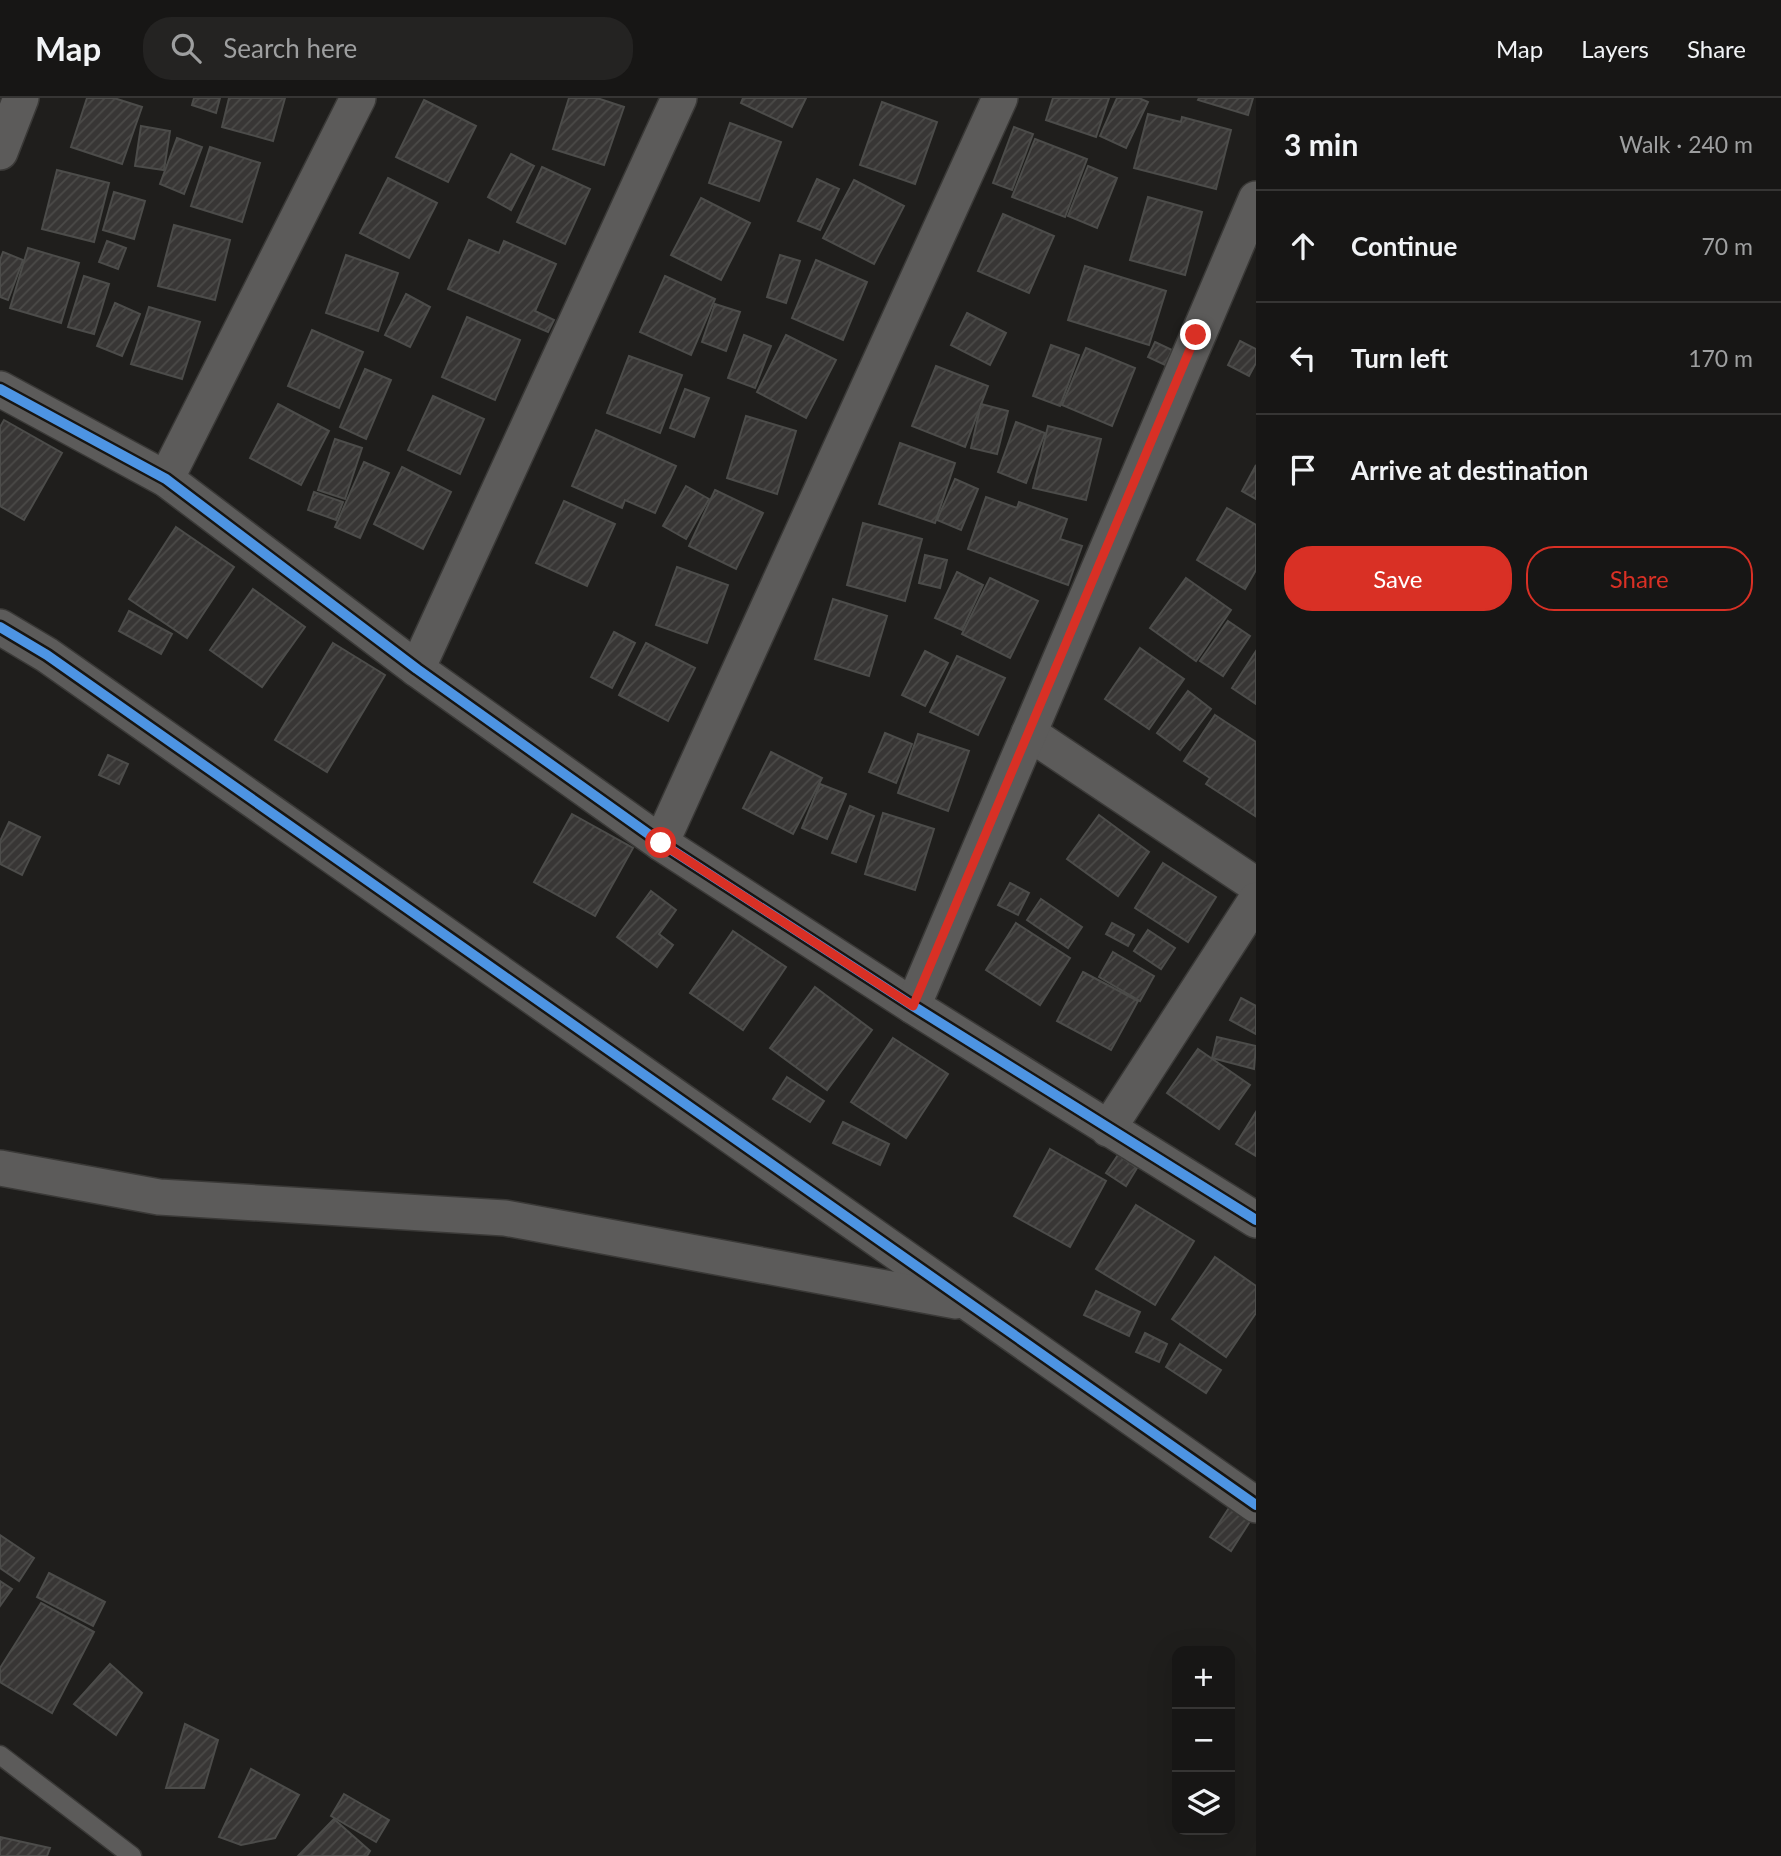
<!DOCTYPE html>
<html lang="en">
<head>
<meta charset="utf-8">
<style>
	body { margin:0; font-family:Lato,sans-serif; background:#242322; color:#f1f3f6 }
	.controls { position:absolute; right:21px; bottom:21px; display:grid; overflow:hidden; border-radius:14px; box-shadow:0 7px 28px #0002 }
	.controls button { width:63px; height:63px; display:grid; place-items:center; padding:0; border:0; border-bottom:2px solid #363534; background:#171615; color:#f1f3f6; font:35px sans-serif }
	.stop { position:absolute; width:21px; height:21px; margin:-16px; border:5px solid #d93025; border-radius:50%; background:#fff }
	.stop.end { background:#d93025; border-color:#fff; box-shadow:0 2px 7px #0008 }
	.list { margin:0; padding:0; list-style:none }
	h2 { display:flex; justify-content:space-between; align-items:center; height:91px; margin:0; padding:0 28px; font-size:30px }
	h2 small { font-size:23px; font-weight:400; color:#9e9fa0 }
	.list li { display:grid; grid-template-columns:46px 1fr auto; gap:21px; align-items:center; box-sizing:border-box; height:112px; padding:0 28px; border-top:2px solid #363534 }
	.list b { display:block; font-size:26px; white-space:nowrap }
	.list em { font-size:23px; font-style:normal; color:#9e9fa0 }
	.actions { display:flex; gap:14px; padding:21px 28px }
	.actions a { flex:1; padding:16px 0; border:2px solid #d93025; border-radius:28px; text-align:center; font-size:24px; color:#d93025 }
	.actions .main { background:#d93025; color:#fff }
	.icon { flex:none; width:38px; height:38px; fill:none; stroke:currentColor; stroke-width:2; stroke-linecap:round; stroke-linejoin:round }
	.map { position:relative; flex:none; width:1256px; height:1758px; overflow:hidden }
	header { display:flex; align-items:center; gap:42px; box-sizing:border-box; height:98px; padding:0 35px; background:#171615; border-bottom:2px solid #363534 }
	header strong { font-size:33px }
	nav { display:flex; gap:38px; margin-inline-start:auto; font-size:24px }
	.search { width:490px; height:63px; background:#242322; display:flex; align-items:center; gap:18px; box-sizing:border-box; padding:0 24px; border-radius:28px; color:#9e9fa0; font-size:26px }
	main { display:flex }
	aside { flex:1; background:#171615 }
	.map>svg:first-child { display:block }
	.building { fill:url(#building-hatch); stroke:#4c4c4a; stroke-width:2 }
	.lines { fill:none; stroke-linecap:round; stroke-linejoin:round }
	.service-casing { stroke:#3a3937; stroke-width:21 }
	.minor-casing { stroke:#3a3937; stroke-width:38 }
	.service { stroke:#5c5b5a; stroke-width:18 }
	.minor { stroke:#5c5b5a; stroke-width:35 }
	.cycleway-casing { stroke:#171512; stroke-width:15 }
	.cycleway { stroke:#4d94e3; stroke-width:10 }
	.route { stroke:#d93025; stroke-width:9 }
</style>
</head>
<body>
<header>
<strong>Map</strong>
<div class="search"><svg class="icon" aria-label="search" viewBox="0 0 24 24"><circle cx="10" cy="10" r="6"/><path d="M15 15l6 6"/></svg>Search here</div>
<nav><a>Map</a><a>Layers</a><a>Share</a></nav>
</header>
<main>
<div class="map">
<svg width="1256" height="1758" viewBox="0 0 1256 1758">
	<defs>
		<pattern id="building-hatch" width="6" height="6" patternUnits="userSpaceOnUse" patternTransform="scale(1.75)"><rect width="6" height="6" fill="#383635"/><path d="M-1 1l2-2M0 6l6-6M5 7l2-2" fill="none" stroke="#4b4a48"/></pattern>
	</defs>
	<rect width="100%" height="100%" fill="#1f1e1c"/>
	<!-- building -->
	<g class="building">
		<path d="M87 0H114L142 9 122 66 71 49Z"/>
		<path d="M194 0H220L216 15 192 7Z"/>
		<path d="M229 0H285L273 43 222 29Z"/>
		<path d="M569 0H597L624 9 604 67 553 51Z"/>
		<path d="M743 0H806L792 29 741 5Z"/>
		<path d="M1053 0H1109L1096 39 1046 22Z"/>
		<path d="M1117 0H1139L1148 4 1126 50 1100 38Z"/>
		<path d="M1199 0H1253L1248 17 1198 2Z"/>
		<path d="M424 2 476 28 448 84 396 59Z"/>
		<path d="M882 4 937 24 915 86 860 67Z"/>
		<path d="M1148 16 1181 24 1182 19 1231 32 1216 91 1134 70Z"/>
		<path d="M730 25 781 44 759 103 709 85Z"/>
		<path d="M141 28 170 33 164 72 135 68Z"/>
		<path d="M1014 29 1033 36 1012 92 993 85Z"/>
		<path d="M177 40 202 49 184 96 160 86Z"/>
		<path d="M1035 41 1087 61 1065 119 1012 99Z"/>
		<path d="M210 49 260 65 242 124 191 108Z"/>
		<path d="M511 56 534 68 511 112 488 99Z"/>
		<path d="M1088 68 1117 80 1097 130 1068 118Z"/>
		<path d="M542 69 590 91 565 146 517 124Z"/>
		<path d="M57 72 109 85 94 144 42 131Z"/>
		<path d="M388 80 437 105 409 160 360 135Z"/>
		<path d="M817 81 839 91 820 132 798 123Z"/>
		<path d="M854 82 904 108 874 166 823 140Z"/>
		<path d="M114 94 145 103 134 141 103 132Z"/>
		<path d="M1148 99 1202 114 1185 177 1130 162Z"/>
		<path d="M701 100 750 125 721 182 671 157Z"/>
		<path d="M1003 116 1054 138 1029 195 978 173Z"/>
		<path d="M174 127 230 142 215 202 158 188Z"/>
		<path d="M469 142 499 155 504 143 556 166 535 213 554 222 548 234 448 191Z"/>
		<path d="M107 143 126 150 118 171 99 164Z"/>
		<path d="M28 150 79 165 61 225 10 210Z"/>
		<path d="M3 154 23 162 8 202 0 199V162Z"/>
		<path d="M346 157 398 175 378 233 326 215Z"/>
		<path d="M780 157 800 163 786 205 767 199Z"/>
		<path d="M816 162 867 184 843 242 792 220Z"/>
		<path d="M1085 168 1166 193 1149 247 1068 222Z"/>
		<path d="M84 178 109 186 94 236 68 229Z"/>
		<path d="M665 178 715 201 691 257 640 234Z"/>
		<path d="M406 196 430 209 410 249 385 237Z"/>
		<path d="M115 205 140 216 122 258 97 248Z"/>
		<path d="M715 206 740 214 726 253 702 244Z"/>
		<path d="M149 209 200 224 182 281 131 266Z"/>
		<path d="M967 215 1006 235 990 267 951 247Z"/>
		<path d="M467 219 520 242 495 302 442 279Z"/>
		<path d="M312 232 363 254 339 310 288 288Z"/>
		<path d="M744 237 771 248 755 290 728 280Z"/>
		<path d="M786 237 836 262 806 320 757 294Z"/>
		<path d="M1240 243 1256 251V265L1249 278 1228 267Z"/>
		<path d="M1155 244 1172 252 1165 267 1148 259Z"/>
		<path d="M1051 247 1079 257 1060 308 1033 298Z"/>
		<path d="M1086 250 1135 270 1112 328 1062 307Z"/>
		<path d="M629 258 682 277 660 335 607 315Z"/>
		<path d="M936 268 988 288 965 349 912 328Z"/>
		<path d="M365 271 391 282 366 341 340 329Z"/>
		<path d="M685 291 709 300 694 339 670 330Z"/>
		<path d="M433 298 484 321 460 376 408 352Z"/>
		<path d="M278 306 329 333 301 387 250 360Z"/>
		<path d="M981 306 1008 313 997 356 971 350Z"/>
		<path d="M746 318 796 333 777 396 727 380Z"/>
		<path d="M4 322 62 355 24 422 0 408V329Z"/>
		<path d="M1016 324 1045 335 1026 385 998 374Z"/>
		<path d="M1048 328 1101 341 1086 402 1033 390Z"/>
		<path d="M596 332 676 368 655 415 625 402 622 410 572 388Z"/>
		<path d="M335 341 362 350 345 401 318 392Z"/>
		<path d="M900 345 955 365 935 425 879 406Z"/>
		<path d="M364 364 389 375 360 440 335 429Z"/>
		<path d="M1256 367V401L1242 393Z"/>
		<path d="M402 369 451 394 423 451 374 426Z"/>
		<path d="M955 381 978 391 961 432 937 422Z"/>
		<path d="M686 388 709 401 686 441 663 428Z"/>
		<path d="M715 392 763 415 736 471 689 448Z"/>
		<path d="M314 394 343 404 336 422 308 412Z"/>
		<path d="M986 399 1017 410 1019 404 1067 421 1060 441 1082 448 1068 487 968 451Z"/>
		<path d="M564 403 615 426 587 488 536 465Z"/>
		<path d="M1227 410 1256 427V472L1245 491 1197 462Z"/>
		<path d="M863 425 922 441 905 503 847 487Z"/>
		<path d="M176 429 234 469 187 540 129 501Z"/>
		<path d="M925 457 947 462 940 490 919 485Z"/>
		<path d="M677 469 728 487 707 545 656 527Z"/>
		<path d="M957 474 983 487 962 532 935 520Z"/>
		<path d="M990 480 1038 503 1010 560 962 536Z"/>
		<path d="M1186 480 1231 512 1196 563 1150 530Z"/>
		<path d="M253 491 305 529 262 589 210 552Z"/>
		<path d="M833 501 887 518 869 578 815 561Z"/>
		<path d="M129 513 172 536 161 556 119 533Z"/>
		<path d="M1228 523 1250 538 1223 578 1200 563Z"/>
		<path d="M614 534 635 545 612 590 591 579Z"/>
		<path d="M333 545 385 577 327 674 275 642Z"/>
		<path d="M646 545 695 570 668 623 619 597Z"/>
		<path d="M1140 550 1184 581 1149 631 1105 601Z"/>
		<path d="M925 553 948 565 925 608 902 597Z"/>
		<path d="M1256 553V606L1232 590Z"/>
		<path d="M957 558 1005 580 978 637 930 614Z"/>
		<path d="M1188 593 1211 611 1180 652 1157 635Z"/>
		<path d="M1215 617 1256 644 1255 718 1206 686 1210 680 1184 663Z"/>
		<path d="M885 635 912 646 896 685 869 674Z"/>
		<path d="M918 636 969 653 948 713 898 695Z"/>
		<path d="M771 654 822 680 793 736 743 710Z"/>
		<path d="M108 657 128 666 119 686 99 677Z"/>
		<path d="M820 686 846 696 827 741 802 730Z"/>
		<path d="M850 708 874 718 856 764 832 755Z"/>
		<path d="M883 715 934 731 915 792 865 776Z"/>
		<path d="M572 716 633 750 595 818 534 784Z"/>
		<path d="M1099 717 1149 754 1118 798 1067 761Z"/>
		<path d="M9 724 40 739 22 777 0 766V743Z"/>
		<path d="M1163 765 1216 799 1188 844 1135 810Z"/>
		<path d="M1010 785 1029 795 1018 817 998 807Z"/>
		<path d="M651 793 676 812 659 836 673 847 657 869 617 839Z"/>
		<path d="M1041 801 1082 829 1068 850 1027 822Z"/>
		<path d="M1016 825 1070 860 1040 907 986 872Z"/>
		<path d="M1112 825 1134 837 1128 848 1106 836Z"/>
		<path d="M1148 832 1175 850 1161 871 1134 853Z"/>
		<path d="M733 833 786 869 743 932 690 895Z"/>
		<path d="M1113 854 1154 878 1140 903 1099 879Z"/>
		<path d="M1083 874 1138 903 1111 952 1057 923Z"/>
		<path d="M815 889 872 932 827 992 770 950Z"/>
		<path d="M1241 900 1256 908V936L1230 922Z"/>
		<path d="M1217 939 1256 948 1254 971 1212 960Z"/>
		<path d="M893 940 948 976 906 1040 851 1004Z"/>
		<path d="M1198 951 1250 987 1219 1031 1167 995Z"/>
		<path d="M787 979 824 1003 810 1024 773 1001Z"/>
		<path d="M1256 1014V1058L1236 1046Z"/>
		<path d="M843 1024 889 1046 880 1067 833 1045Z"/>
		<path d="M1050 1051 1106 1083 1070 1149 1014 1118Z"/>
		<path d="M1118 1057 1137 1070 1126 1088 1106 1075Z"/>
		<path d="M1136 1107 1194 1143 1155 1207 1096 1171Z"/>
		<path d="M1215 1159 1256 1188V1215L1226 1259 1172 1221Z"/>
		<path d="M1096 1193 1140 1214 1129 1238 1084 1217Z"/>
		<path d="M1145 1235 1167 1246 1159 1264 1136 1254Z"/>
		<path d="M1180 1246 1221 1272 1206 1295 1166 1269Z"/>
		<path d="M1238 1396 1256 1414 1231 1453 1210 1439Z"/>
		<path d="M0 1437 34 1460 19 1483 0 1470Z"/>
		<path d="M49 1475 105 1504 93 1528 37 1499Z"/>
		<path d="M0 1483 12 1491 0 1508Z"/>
		<path d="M41 1505 94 1534 52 1615 0 1584V1570Z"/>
		<path d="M110 1566 142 1595 116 1637 74 1606Z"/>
		<path d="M185 1626 218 1642 204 1690H166Z"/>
		<path d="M251 1671 299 1697 275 1740 241 1747 219 1739Z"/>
		<path d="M344 1696 389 1722 376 1744 331 1718Z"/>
		<path d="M334 1721 370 1753 367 1758H298Z"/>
		<path d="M0 1739 50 1750 47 1758H0Z"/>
	</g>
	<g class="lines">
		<!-- service casing -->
		<g class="service-casing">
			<path id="service" d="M0 1657 132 1758"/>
		</g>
		<!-- minor casing -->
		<g class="minor-casing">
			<g id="minor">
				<path d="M0 54 21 0"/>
				<path d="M0 291 166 381 417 571 661 745 913 908 1256 1122"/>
				<path d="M166 381 358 0"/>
				<path d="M0 529 47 557 1256 1407"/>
				<path d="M417 571 679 0"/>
				<path d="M1029 635 1256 787"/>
				<path d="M661 745 1000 0"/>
				<path d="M913 908 1256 101"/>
				<path d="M1108 1031 1256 802"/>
				<path d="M0 1070 159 1099 505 1120 956 1203"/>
			</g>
		</g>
		<!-- service -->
		<use href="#service" class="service"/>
		<!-- minor -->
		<use href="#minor" class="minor"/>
		<!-- cycleway casing -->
		<g class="cycleway-casing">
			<g id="cycleway">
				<path d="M0 291 166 381 417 571 661 745 913 908 1256 1122"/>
				<path d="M0 529 47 557 1256 1407"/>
			</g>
		</g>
		<!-- cycleway -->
		<use href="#cycleway" class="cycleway"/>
	</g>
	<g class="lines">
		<!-- route -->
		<path class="route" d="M661 745 913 908 1196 237"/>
	</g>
</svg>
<div class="controls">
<button>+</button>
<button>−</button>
<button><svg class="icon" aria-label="layers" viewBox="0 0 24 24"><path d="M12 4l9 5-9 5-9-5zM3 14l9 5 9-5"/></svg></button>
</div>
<div class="stop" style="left:661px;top:745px"></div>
<div class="stop end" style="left:1196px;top:237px"></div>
</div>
<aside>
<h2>3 min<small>Walk · 240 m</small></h2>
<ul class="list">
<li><svg class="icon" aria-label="ahead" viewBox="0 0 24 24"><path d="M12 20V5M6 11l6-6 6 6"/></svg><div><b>Continue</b></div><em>70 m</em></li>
<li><svg class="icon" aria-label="left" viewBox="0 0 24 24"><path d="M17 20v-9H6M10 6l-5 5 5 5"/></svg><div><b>Turn left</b></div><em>170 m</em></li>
<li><svg class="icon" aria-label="arrive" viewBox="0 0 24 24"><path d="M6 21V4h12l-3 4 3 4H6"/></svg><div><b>Arrive at destination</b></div></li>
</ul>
<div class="actions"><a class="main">Save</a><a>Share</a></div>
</aside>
</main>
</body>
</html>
